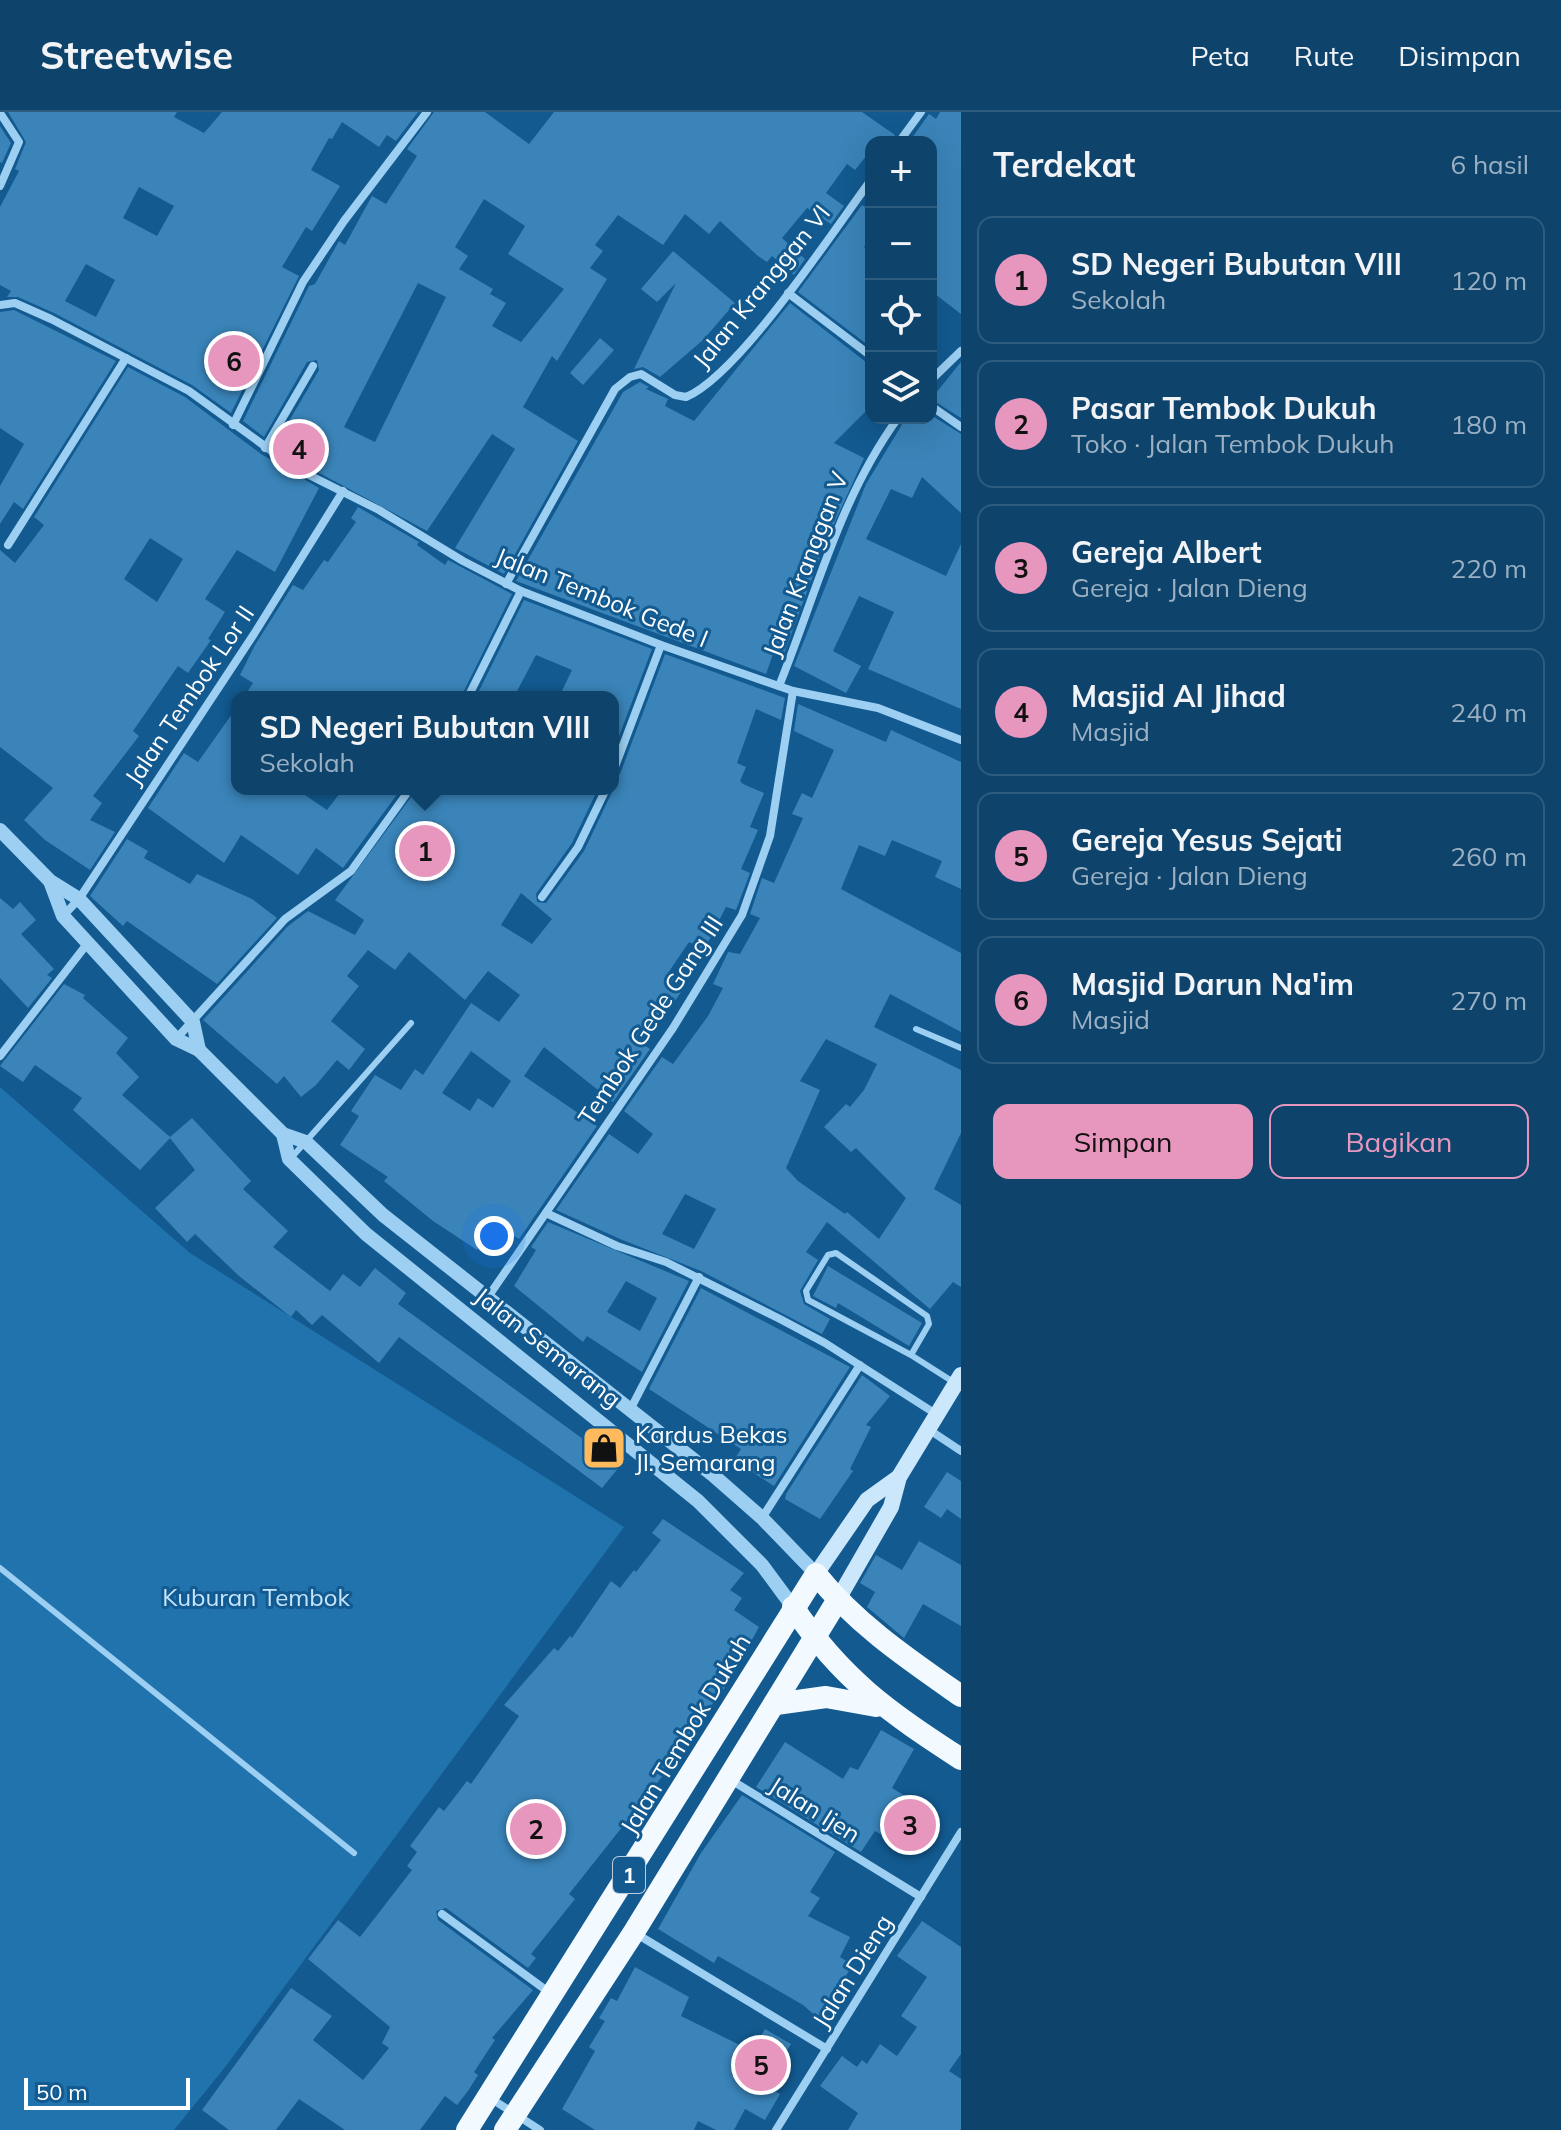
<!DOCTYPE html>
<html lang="id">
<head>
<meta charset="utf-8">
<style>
	body { margin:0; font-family:Mulish,sans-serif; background:#1c4e74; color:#f1f3f6 }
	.controls { position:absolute; right:24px; top:24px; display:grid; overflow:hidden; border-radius:16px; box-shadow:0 8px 32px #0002 }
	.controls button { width:72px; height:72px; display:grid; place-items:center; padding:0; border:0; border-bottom:2px solid #2e5c7f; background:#0e446c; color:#f1f3f6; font:40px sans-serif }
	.scale { position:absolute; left:24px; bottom:20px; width:166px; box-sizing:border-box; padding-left:8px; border:4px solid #fff; border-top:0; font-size:22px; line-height:28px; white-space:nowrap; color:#fff; -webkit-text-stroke:6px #125a90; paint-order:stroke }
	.you { position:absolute; left:494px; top:1124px; width:28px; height:28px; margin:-20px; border:6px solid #fff; border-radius:50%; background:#1a73e8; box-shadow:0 0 0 12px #1a73e833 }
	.badge { display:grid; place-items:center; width:52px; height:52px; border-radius:50%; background:#e797bd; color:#111; font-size:26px; font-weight:700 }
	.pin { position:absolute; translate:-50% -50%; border:4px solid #fff; box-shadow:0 2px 8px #0006 }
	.popup { position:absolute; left:231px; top:579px; width:388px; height:104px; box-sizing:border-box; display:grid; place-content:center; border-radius:16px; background:#0e446c; filter:drop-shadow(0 2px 6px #0005); font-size:26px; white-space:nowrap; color:#9bb0c2 }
	.popup b { font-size:30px; color:#f1f3f6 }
	.popup::after { content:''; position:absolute; left:50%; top:100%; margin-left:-16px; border:16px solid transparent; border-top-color:#0e446c }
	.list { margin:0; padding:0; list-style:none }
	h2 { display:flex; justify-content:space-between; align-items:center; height:104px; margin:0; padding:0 32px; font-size:34px }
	h2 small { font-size:26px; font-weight:400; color:#9bb0c2 }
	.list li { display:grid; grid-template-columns:52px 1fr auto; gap:24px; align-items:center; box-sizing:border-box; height:128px; margin:0 16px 16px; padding:0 16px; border:2px solid #2e5c7f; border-radius:16px }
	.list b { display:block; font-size:30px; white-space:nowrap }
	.list p { margin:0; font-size:26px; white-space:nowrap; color:#9bb0c2 }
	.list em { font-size:26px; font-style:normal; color:#9bb0c2 }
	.actions { display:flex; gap:16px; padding:24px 32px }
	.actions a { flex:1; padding:18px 0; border:2px solid #e797bd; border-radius:16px; text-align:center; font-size:28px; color:#e797bd }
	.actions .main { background:#e797bd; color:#111 }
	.icon { flex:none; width:44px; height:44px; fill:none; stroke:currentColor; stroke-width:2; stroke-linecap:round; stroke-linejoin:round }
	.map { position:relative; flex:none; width:961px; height:2018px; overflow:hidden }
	header { display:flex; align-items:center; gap:48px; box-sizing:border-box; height:112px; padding:0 40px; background:#0e446c; border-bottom:2px solid #2e5c7f }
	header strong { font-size:38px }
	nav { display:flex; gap:44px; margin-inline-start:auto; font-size:28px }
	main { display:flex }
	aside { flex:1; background:#0e446c }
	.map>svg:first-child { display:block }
	.green { fill:#2073ad }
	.building { fill:#3a84b9; fill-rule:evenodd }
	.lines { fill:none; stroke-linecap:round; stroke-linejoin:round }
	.service { stroke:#9ccff2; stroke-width:6 }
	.minor { stroke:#9ccff2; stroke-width:8 }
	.tertiary { stroke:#9ccff2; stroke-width:14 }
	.secondary { stroke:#cbe7fc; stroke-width:16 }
	.trunk { stroke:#f3faff; stroke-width:22 }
	.labels { text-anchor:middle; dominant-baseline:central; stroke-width:6; stroke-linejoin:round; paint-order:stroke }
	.shield { fill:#125a90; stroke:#b8cede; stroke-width:2 }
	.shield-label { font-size:22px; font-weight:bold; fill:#fff }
	.street-label { font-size:24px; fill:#fff; stroke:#125a90 }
	.poi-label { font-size:24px; fill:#fff; stroke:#125a90; text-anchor:start }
	.park-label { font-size:24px; fill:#c3e5fd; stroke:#125a90 }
</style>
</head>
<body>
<header>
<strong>Streetwise</strong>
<nav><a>Peta</a><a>Rute</a><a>Disimpan</a></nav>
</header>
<main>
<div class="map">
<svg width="961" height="2018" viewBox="0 0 961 2018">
	<rect width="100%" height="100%" fill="#125a90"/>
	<!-- green -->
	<path class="green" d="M0 975 190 1141 624 1415 226 1954 174 2018H0Z"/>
	<!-- building -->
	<g class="building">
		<path d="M8 0H177L174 5 204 21 222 0H418L396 29 387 23 379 35 342 10 332 27 329 26 311 58 340 74 312 119 306 115 282 155 299 164 231 301 192 273 54 201 18 185H7L11 179 0 173V95L19 59 15 57 26 30ZM139 75 174 94 157 124 123 106ZM86 152 115 168 96 205 65 189Z"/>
		<path d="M434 0H485L529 32 554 0H862L895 23 892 30H871V38L855 58 847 52 826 81 844 94 831 112 807 96 782 126 805 147 794 163 772 144 767 150 758 144 720 109 709 122 685 102 663 133 618 103 595 133 603 139 590 156 607 167 557 249 552 244 523 295 578 329 504 462 455 436 515 337 492 322 427 419 299 350 275 333 319 258 317 248 307 250 264 325 243 309 309 174 315 172 339 129 345 133 372 84 386 92 417 44 407 37ZM484 87 525 114 508 142 564 177 521 230 492 214 506 191 490 182 493 177 459 157 468 144 455 135ZM418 171 446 185 375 330 344 315Z"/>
		<path d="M940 0H961V202L931 179V30H909L929 2 936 7Z"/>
		<path d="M0 14 11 31 2 51 0 50Z"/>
		<path d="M862 93 871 100V125L864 135 871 141V227L868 233 798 180Z"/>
		<path d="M673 139 735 191 703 228 660 265 643 255 634 257 676 171 657 190 641 177Z"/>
		<path d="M790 191 871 254V294L834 331 864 346 824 434 782 547 773 542 766 562 516 469 623 280 640 270 649 275 646 277 668 287 665 294 694 309Z"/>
		<path d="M14 198 116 249 23 397 14 390 0 412V374L24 332 0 316V200Z"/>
		<path d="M600 226 614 238 583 273 570 261Z"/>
		<path d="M961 250V306L931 287Z"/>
		<path d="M128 255 185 285 261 342 319 376 275 460 237 438 205 487 225 500 208 527 211 528 188 561 178 554 133 619 139 624 93 684 102 691 90 708 115 720 90 758 45 728 24 708 53 676 0 635V438L15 451 44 413 34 405ZM150 426 183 447 157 490 124 467Z"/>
		<path d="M931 303 961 322V401L922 365 912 386 891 377 866 427 946 464 961 432V597L868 557 894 500 859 484 833 539 861 554 846 581 794 554 866 372 906 306H931Z"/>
		<path d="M358 395 419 430 417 433 445 453 448 448 512 482 461 585H244L253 571 240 563 255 533 293 473 303 478 324 448 328 450 356 410 351 406Z"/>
		<path d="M524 488 652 537 613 640V585H559L572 558 536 543 514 585H476Z"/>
		<path d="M665 542 785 586 781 608 756 597 737 651 746 655 740 669 743 672 764 681 750 715 758 718 741 757 750 761 736 798 726 795 704 838 689 830 668 861 686 873 644 933 650 937 613 990 544 935 524 964 597 1014 519 1127 495 1111 477 1138 433 1109 384 1069 388 1065 340 1033 359 1004 351 999 375 963 401 978 415 957 423 963 471 891 499 910 520 883 488 859 465 888 409 840 395 858 368 838 347 864 359 874 331 909 365 937 349 958 337 948 316 973 301 985 284 964 277 972 203 908 288 814 308 799 355 823 364 808 335 788 417 677H598L572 731 536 782 537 790 546 791 584 739 612 680 613 667 620 662ZM521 781 552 807 532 832 501 813ZM471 939 511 969 493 996 478 986 470 999 442 981Z"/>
		<path d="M798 592 886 630 891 618 961 650V777L935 765 942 749 892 728 885 744 859 733 841 777 961 841V920L890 882 874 915 961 958V1021L934 1077 961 1093V1175L953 1170 930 1197 827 1110 806 1140 818 1148 800 1179 804 1192 830 1207 822 1222 701 1159 620 1127 556 1098 609 1022 638 1042 653 1022 624 999 662 945 673 952 708 904 723 876 713 872 728 840 740 842 760 806 750 802 762 766 774 771 803 706 792 702 802 681 812 686 834 638 794 619ZM826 927 877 952 864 978 850 995 846 992 824 1015 851 1040 856 1036 906 1086 879 1127 847 1100 845 1102 798 1069 786 1056 820 978 800 969ZM685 1082 716 1097 694 1137 662 1122Z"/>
		<path d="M237 595V677H296L327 698 343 677H401L343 756 316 736 298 763 241 723 224 751 148 696 184 641 198 650Z"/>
		<path d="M127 727 148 739 144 746 190 772 197 762 252 787 277 806 217 872 127 809 123 814 90 784Z"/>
		<path d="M0 786 13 797 20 790 36 808 21 822 54 857 47 863 52 866 28 896 0 866Z"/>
		<path d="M64 872 85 883 83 886 128 926 116 941 139 965 122 983 170 1025 192 1006 251 1069 243 1077 288 1119 273 1135 330 1179 343 1162 360 1175 375 1156 406 1181 398 1192 620 1354 602 1376 399 1225 379 1251 322 1203 312 1213 296 1198 291 1205 239 1164 195 1122 187 1130 155 1096 195 1058 170 1026 140 1058 73 998 82 986 35 953 23 970 0 954Z"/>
		<path d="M548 1110 689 1169 642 1260 587 1224 583 1230 514 1174 536 1138 531 1135ZM626 1169 657 1186 640 1219 607 1200Z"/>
		<path d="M828 1154 922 1211 909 1234 838 1191 836 1196 813 1184Z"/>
		<path d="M701 1176 850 1255 774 1374 734 1348 741 1337 649 1277Z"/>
		<path d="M862 1263 890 1284 866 1313 871 1315 850 1357 853 1359 820 1407 785 1387 786 1382Z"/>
		<path d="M947 1360 961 1369V1407L947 1397 941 1406 924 1395Z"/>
		<path d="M663 1407 744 1461 730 1478 742 1486 734 1498 759 1515 729 1570 662 1659 665 1661 569 1782 575 1787 531 1842 536 1846 528 1856 446 1796 436 1799 438 1808 533 1878 492 1926 495 1928 474 1960 478 1963 468 1979 457 1993 445 1984 420 2018H345L299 1987 276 2018H229L202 1998 291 1876 332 1904 313 1928 363 1968 389 1936 382 1931 390 1915 308 1847 338 1808 360 1825 412 1758 407 1754 417 1740 410 1734 439 1695 444 1699 467 1669 471 1672 519 1604 504 1593 554 1536 558 1539 570 1524 572 1526 611 1469 620 1476 634 1458 636 1460 661 1428 652 1421Z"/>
		<path d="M919 1429 961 1453V1514L923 1492 904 1526 867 1495 875 1480 860 1471 876 1443 902 1458Z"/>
		<path d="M881 1618 914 1637 892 1676 936 1703 914 1742 875 1719 861 1740 756 1675 785 1630 843 1667 850 1655 858 1658Z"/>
		<path d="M742 1683 835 1740 810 1780 820 1786 808 1804 850 1825 840 1845 853 1853 818 1906 803 1893 718 1844 714 1851 658 1817 701 1741Z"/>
		<path d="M922 1809 961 1835V1942L949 1959 961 1967V2018H848L858 2001 820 1974 842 1944 857 1955 862 1948 867 1952 880 1932 897 1944 917 1915 901 1904 927 1865 897 1844Z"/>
		<path d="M635 1855 689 1885 681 1904 752 1939 765 1917 791 1932 766 1974 780 1982 765 2008 745 1997 734 2018H716L698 2009 694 2018H595L562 1997 595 1939 589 1935 605 1909 599 1906 611 1886 617 1889Z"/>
	</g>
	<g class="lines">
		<!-- service -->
		<g class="service">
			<path d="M916 917 961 936"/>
			<path d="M292 1045 411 911"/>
			<path d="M911 1243 929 1212 927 1204 836 1141 828 1143 806 1179 808 1188 911 1243 955 1271"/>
			<path d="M0 1456 354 1741"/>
		</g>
		<!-- minor -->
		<g class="minor">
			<path d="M0 1 19 30 0 74"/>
			<path d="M899 30 921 0"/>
			<path d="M788 181 871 244"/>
			<path d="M0 193 15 191 51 207 189 279 295 356 379 398 463 449 521 479 661 533 793 579 878 596 961 628"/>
			<path d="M931 268 961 239"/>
			<path d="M931 294 961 315"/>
			<path d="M233 313 303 170 344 109 427 0"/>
			<path d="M265 336 313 254"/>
			<path d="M8 433 126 246"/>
			<path d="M506 472 615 277 630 265 641 262 675 283 686 285C739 263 833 119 871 68"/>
			<path d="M779 574C816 483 839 387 898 306"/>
			<path d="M468 585 521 479"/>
			<path d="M613 660 661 533"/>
			<path d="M542 785 578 735 606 677"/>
			<path d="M63 804 79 787 254 522 343 379"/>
			<path d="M176 927 285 807 351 759 410 677"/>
			<path d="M0 944 87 832"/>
			<path d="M546 1101 617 1134 666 1150 780 1207 825 1231 936 1302"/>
			<path d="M488 1185 673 916 742 803 770 724 793 579"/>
			<path d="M631 1296 699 1165"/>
			<path d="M928 1317 961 1339"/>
			<path d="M762 1406 860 1253"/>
			<path d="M731 1668 921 1785"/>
			<path d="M442 1802 550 1881"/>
			<path d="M635 1821 827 1937"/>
			<path d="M490 1986 540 2018"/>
			<path d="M776 2018 961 1720"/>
		</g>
		<!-- tertiary -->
		<g class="tertiary">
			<path d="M0 718 50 769 79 787 193 910 199 938"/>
			<path d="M50 769 63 804 176 927 199 938 283 1022 306 1030 383 1103 713 1363 762 1406 816 1462"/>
			<path d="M283 1022 289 1047 366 1122 698 1389 762 1453 793 1495"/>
		</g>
		<!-- secondary -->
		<g class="secondary">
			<path d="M816 1462 867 1388 899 1365"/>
			<path d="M837 1489 891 1395 899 1365 961 1263"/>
		</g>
		<!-- trunk -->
		<g class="trunk">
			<path d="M793 1495C842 1568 889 1600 961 1647"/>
			<path d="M776 1592 826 1585 876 1594"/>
			<path d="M467 2018 816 1462C856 1512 908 1547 961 1584"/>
			<path d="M505 2018 634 1820 837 1489"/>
		</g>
	</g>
	<!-- icons -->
	<defs>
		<g id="shop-square" transform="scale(2.3)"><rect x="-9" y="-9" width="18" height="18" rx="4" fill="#ffba5d" stroke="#125a90"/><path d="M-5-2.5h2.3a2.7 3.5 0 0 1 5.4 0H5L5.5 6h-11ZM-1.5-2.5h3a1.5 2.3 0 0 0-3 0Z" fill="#111"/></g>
	</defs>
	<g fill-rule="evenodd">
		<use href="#shop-square" x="604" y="1336"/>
	</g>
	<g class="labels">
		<!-- shield labels -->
		<rect class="shield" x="613" y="1745" width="32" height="36" rx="6"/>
		<g class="shield-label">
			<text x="629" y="1763">1</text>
		</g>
		<!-- street labels -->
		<g class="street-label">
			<text transform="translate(761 174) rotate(-51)">Jalan Kranggan VI</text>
			<text transform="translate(805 452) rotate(-69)">Jalan Kranggan V</text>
			<text transform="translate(602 485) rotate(22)">Jalan Tembok Gede I</text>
			<text transform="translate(189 583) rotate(-56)">Jalan Tembok Lor II</text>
			<text transform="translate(650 908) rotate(-57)">Tembok Gede Gang III</text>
			<text transform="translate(548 1235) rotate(38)">Jalan Semarang</text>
			<text transform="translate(685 1622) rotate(-59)">Jalan Tembok Dukuh</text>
			<text transform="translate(815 1697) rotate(32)">Jalan Ijen</text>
			<text transform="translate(852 1859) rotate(-58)">Jalan Dieng</text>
		</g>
		<!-- poi labels -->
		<g class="poi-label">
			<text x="635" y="1322">Kardus Bekas<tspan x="635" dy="28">Jl. Semarang</tspan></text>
		</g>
		<!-- park labels -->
		<g class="park-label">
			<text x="256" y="1485">Kuburan Tembok</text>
		</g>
	</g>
</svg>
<div class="controls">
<button>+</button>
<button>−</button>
<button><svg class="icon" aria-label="locate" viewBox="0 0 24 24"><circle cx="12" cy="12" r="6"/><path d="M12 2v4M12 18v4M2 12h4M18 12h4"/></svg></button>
<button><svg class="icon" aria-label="layers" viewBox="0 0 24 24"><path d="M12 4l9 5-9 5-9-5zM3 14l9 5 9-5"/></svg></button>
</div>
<div class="scale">50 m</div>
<div class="you"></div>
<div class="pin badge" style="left:425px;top:739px">1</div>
<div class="popup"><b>SD Negeri Bubutan VIII</b>Sekolah</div>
<div class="pin badge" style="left:536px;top:1717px">2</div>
<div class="pin badge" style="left:910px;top:1713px">3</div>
<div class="pin badge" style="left:299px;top:337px">4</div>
<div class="pin badge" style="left:761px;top:1953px">5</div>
<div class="pin badge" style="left:234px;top:249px">6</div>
</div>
<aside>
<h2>Terdekat<small>6 hasil</small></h2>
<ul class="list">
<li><span class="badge">1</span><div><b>SD Negeri Bubutan VIII</b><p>Sekolah</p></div><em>120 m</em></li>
<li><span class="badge">2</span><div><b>Pasar Tembok Dukuh</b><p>Toko · Jalan Tembok Dukuh</p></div><em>180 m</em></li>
<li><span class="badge">3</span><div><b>Gereja Albert</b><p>Gereja · Jalan Dieng</p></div><em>220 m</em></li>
<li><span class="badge">4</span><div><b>Masjid Al Jihad</b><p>Masjid</p></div><em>240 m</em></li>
<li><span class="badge">5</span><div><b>Gereja Yesus Sejati</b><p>Gereja · Jalan Dieng</p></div><em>260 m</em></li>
<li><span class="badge">6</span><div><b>Masjid Darun Na'im</b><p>Masjid</p></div><em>270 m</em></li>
</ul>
<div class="actions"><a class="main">Simpan</a><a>Bagikan</a></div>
</aside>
</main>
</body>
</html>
